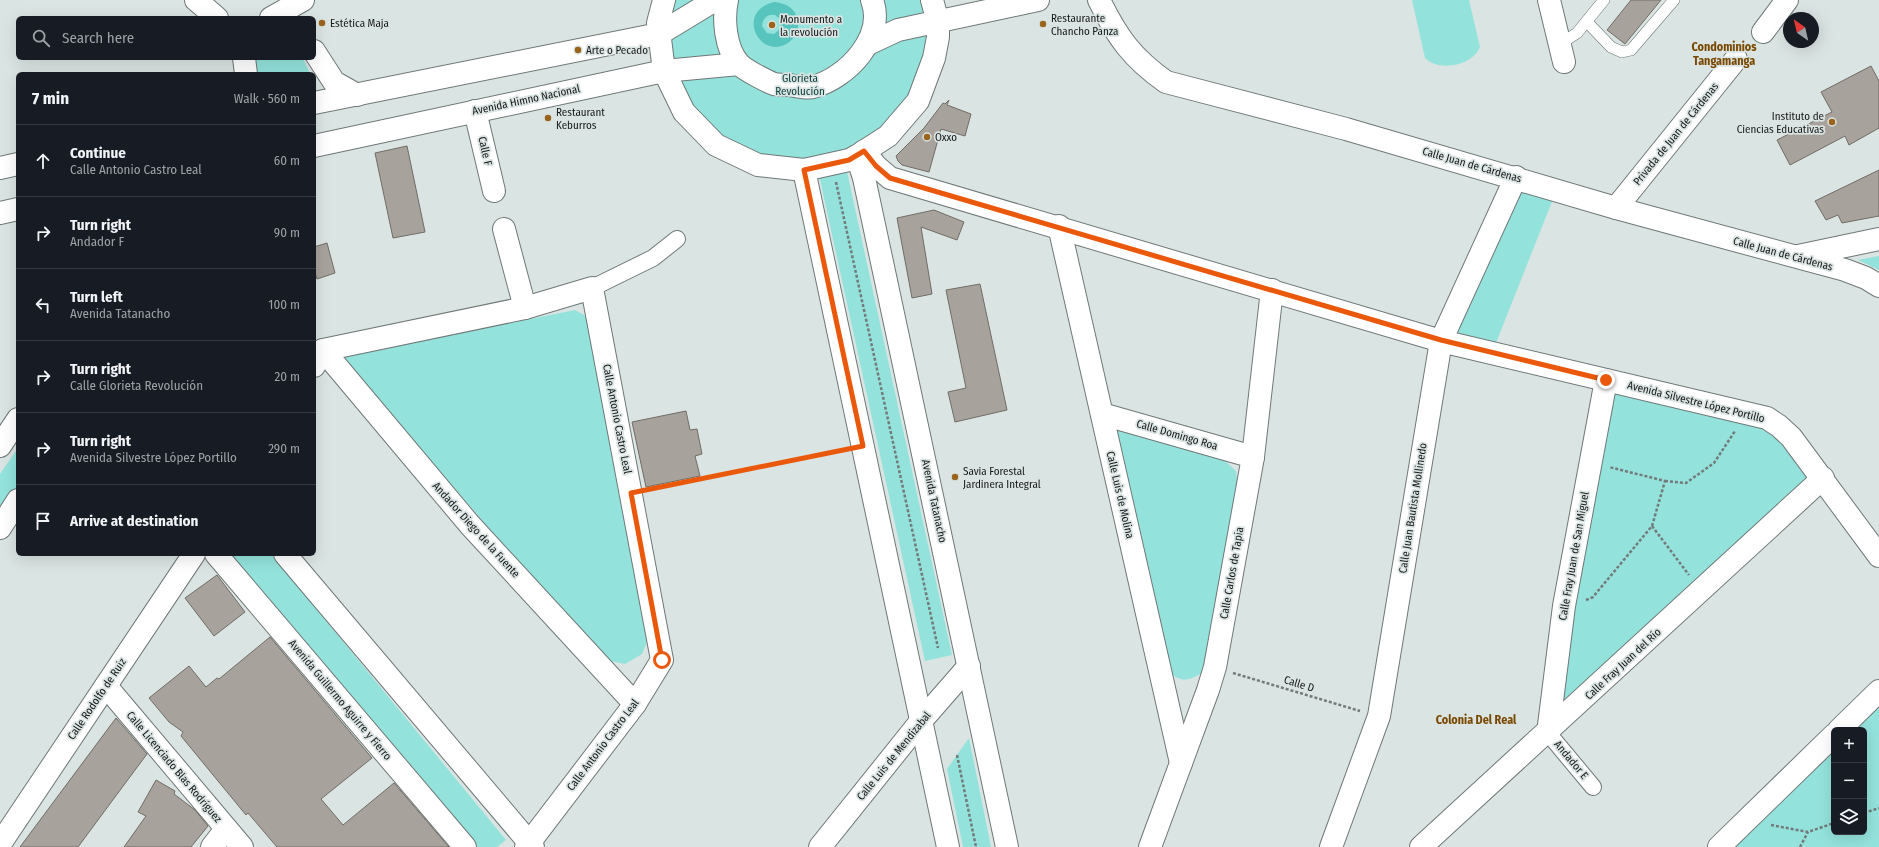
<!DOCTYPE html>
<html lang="en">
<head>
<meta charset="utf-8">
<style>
	body { margin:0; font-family:"Fira Sans Condensed",sans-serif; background:#242831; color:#f1f3f6 }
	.controls { position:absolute; right:12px; bottom:12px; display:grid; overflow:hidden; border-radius:6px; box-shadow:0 4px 16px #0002 }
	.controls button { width:36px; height:36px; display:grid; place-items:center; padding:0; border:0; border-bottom:1px solid #363941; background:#171b24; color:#f1f3f6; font:20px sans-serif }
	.compass { position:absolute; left:1783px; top:12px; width:36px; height:36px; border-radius:50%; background:#171b24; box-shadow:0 4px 16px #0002; rotate:326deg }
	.stop { position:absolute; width:12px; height:12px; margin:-9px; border:3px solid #ea580c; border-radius:50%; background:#fff }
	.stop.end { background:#ea580c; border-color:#fff; box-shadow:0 1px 4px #0008 }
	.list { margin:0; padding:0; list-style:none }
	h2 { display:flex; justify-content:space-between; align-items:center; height:52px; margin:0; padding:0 16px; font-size:17px }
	h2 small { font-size:13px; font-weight:400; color:#9ea1a6 }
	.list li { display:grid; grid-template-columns:26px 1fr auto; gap:12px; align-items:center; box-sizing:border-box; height:72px; padding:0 16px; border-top:1px solid #363941 }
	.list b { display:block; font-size:15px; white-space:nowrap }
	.list p { margin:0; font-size:13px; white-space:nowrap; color:#9ea1a6 }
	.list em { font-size:13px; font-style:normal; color:#9ea1a6 }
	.icon { flex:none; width:22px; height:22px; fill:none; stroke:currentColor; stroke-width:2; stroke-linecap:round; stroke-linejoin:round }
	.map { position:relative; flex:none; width:1879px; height:847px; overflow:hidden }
	.search { position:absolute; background:#171b24; box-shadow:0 4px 16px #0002; left:16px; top:16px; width:300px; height:44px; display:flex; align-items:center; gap:10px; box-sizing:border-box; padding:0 14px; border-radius:6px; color:#9ea1a6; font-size:15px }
	.panel { position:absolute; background:#171b24; box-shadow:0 4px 16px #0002; left:16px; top:72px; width:300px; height:484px; border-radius:6px }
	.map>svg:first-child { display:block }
	.green { fill:#93e3dc }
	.water { fill:#57c5bd; fill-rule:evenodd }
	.building { fill:#a8a29c; stroke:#716c66 }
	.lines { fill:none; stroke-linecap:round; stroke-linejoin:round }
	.service-casing { stroke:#6f7877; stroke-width:12 }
	.pedestrian-casing { stroke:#6f7877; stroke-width:18 }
	.minor-casing { stroke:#6f7877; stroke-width:24 }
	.tertiary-casing { stroke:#6f7877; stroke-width:24 }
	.secondary-casing { stroke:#6f7877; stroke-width:24 }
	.path { stroke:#737a79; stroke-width:2.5; stroke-dasharray:3 2; stroke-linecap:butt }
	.service { stroke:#fff; stroke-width:11 }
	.pedestrian { stroke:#fff; stroke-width:16 }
	.minor { stroke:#fff; stroke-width:22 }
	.tertiary { stroke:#fff; stroke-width:22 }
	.secondary { stroke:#fff; stroke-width:22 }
	.route { stroke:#ea580c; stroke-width:5 }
	.poi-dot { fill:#9a641d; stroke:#dae4e2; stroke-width:1.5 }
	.labels { text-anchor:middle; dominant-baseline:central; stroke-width:3.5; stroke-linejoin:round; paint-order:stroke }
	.poi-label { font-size:11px; fill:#161919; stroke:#dae4e2; text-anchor:start }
	.park-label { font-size:11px; fill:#093e3b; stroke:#dae4e2 }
	.street-label { font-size:11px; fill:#161919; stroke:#dae4e2 }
	.neighbourhood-label { font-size:12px; font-weight:bold; fill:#7a4900; stroke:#dae4e2 }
</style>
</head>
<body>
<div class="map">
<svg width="1879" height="847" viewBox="0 0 1879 847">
	<rect width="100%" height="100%" fill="#dae4e2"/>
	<!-- green -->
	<g class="green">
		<path d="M664 0H931L938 37 888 136 804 170 716 145 665 72Z"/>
		<path d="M1412 0H1469L1480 47C1472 66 1439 72 1425 58Z"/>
		<path d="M255 58H303L310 74H256L254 68Z"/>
		<path d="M846 167 952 655 925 661 819 175Z"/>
		<path d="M1516 177 1557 189 1492 353 1441 341Z"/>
		<path d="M1879 256V270L1858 260Z"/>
		<path d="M575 310 584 315 589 323 650 634 642 654 625 664 601 659 342 357Z"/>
		<path d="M1606 380 1747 413 1823 478 1548 733Z"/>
		<path d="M1109 428 1225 461 1236 471 1237 480 1209 655 1204 672C1186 682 1182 683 1166 670Z"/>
		<path d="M18 448V491L0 518V474Z"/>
		<path d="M227 554H271L506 840 497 847H478Z"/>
		<path d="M1879 691V847H1719L1834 735V832H1864V730H1839Z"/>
		<path d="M969 738 991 847H963L947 769Z"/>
	</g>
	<!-- water -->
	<path class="water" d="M774 2C790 3 802 14 797 31 796 36 792 40 788 43 759 61 735 11 774 2ZM775 15 780 19 781 28 774 34 767 33 762 26C763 18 767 14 775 15Z"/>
	<!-- building -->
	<g class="building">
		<path d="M1631 0H1661L1625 44 1607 30Z"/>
		<path d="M1871 66 1879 81V128L1849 145 1845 136 1790 165 1777 140 1832 112 1821 92Z"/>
		<path d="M949 100 947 105 971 114 965 136 941 129 929 172 902 165 898 161 896 156 924 128 943 103 945 104Z"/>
		<path d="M407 146 425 232 393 238 375 153Z"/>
		<path d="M1879 170V216L1842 223 1838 215 1826 220 1815 201Z"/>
		<path d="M934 210 964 222 957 240 921 227 932 294 912 298 897 218Z"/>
		<path d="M327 243 335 273 317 279 314 269V247Z"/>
		<path d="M980 284 1007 410 955 422 948 392 966 388 946 290Z"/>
		<path d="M686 411 690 430 697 429 702 454 695 456 700 476 646 487 632 422Z"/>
		<path d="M217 575 245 612 214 636 185 598Z"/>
		<path d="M270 637 372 758 321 799 343 825 394 783 449 847H277L248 813 246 815 181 736 183 732 169 722 149 698 189 666 206 687 217 678 219 679Z"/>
		<path d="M116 718 147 754 115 797 78 847H20Z"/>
		<path d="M156 780 175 791 174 794 195 810 208 826 191 847H124L146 816 138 812Z"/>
	</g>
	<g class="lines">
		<!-- service casing -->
		<g class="service-casing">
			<g id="service">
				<path d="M1587 22 1611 47 1622 52 1631 50 1674 0"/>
				<path d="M1560 44 1577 33 1604 0"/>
			</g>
		</g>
		<!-- pedestrian casing -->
		<g class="pedestrian-casing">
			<g id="pedestrian">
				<path d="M592 288 653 258 677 239"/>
				<path d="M1548 733 1593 787"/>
			</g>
		</g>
		<!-- minor casing -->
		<g class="minor-casing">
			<g id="minor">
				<path d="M196 0 217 18"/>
				<path d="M1099 0C1117 37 1132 58 1166 82L1346 129 1616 208 1845 270 1866 278 1879 286"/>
				<path d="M1549 0 1564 62"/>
				<path d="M271 18 303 0"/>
				<path d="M1763 32 1787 0"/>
				<path d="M314 51 334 82 357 95"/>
				<path d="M244 58 246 74"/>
				<path d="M475 111 494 191"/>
				<path d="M864 151 876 166 890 178 1441 341 1767 418 1779 426 1791 437 1879 556"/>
				<path d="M1616 208 1736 59"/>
				<path d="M1059 226 1181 763"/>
				<path d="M504 229 525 308"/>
				<path d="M1798 256 1879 239"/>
				<path d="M323 350 470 525 635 704"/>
				<path d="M314 366 323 350 525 308 592 288 662 660 635 704 526 847"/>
				<path d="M1102 414 1253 457"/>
				<path d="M0 446 18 419"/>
				<path d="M0 528 18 500"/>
				<path d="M216 554 465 847"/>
				<path d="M285 554 533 847"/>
				<path d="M106 686 242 847"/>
				<path d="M1839 730 1879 691"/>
				<path d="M1548 733 1564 606 1606 380"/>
				<path d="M0 844 194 554"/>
				<path d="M212 847 226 829"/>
				<path d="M820 847 921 721 969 666"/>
				<path d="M1150 847 1208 690 1215 667 1253 457 1272 290"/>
				<path d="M1331 847 1379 716 1441 341 1516 177"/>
				<path d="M1421 847 1823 478"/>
				<path d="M1719 847 1834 735"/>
			</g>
		</g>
		<!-- tertiary casing -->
		<g class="tertiary-casing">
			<g id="tertiary">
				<path d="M664 0 658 23 664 71 684 112 716 145 758 165 804 170 849 160 857 156 888 136 918 101 934 58 938 37V22L932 0"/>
				<path d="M857 156 864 178 1007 847"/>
				<path d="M804 170 948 847"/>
			</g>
		</g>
		<!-- secondary casing -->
		<g class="secondary-casing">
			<g id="secondary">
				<path d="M727 0C723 19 725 48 739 64 745 70 766 81 774 84 778 85 784 85 789 85 796 86 807 89 813 87 847 78 886 37 872 0"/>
				<path d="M868 44 898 30 1038 0"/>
				<path d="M314 103 659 34 715 0"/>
				<path d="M314 146 664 71 739 64"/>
				<path d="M0 168 18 164"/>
				<path d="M0 213 18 209"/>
			</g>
		</g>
		<!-- path -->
		<g class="path">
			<path d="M836 182 938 648"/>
			<path d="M1665 481 1686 483 1714 463 1735 431"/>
			<path d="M649 489 844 450"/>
			<path d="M1652 526 1689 575"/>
			<path d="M1586 600 1593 597 1652 526 1665 481 1609 467"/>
			<path d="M1233 673 1360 711"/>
			<path d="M957 755 976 847"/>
			<path d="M1864 813 1879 808"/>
			<path d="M1771 825 1808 832 1834 823"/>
			<path d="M1800 847 1808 832"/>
		</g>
		<!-- service -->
		<use href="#service" class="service"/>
		<!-- pedestrian -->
		<use href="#pedestrian" class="pedestrian"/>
		<!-- minor -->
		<use href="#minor" class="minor"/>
		<!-- tertiary -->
		<use href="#tertiary" class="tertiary"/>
		<!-- secondary -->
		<use href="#secondary" class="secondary"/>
	</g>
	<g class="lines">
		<!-- route -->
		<path class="route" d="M662 660 631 493 863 446 804 170 849 160 864 151 876 166 890 178 1441 340 1606 380"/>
	</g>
	<!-- markers -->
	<g class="poi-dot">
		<circle cx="322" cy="23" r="4"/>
		<circle cx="1043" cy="24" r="4"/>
		<circle cx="772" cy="25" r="4"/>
		<circle cx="578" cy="50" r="4"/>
		<circle cx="548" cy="118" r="4"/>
		<circle cx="1832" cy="122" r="4"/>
		<circle cx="927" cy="137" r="4"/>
		<circle cx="955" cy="477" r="4"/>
	</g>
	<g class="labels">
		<!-- poi labels -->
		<g class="poi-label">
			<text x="1051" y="18">Restaurante<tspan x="1051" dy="13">Chancho Panza</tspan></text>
			<text x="780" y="19">Monumento a<tspan x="780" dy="13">la revolución</tspan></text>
			<text x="330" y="23">Estética Maja</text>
			<text x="586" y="50">Arte o Pecado</text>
			<text x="556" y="112">Restaurant<tspan x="556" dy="13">Keburros</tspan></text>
			<text x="1824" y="116" text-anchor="end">Instituto de<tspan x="1824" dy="13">Ciencias Educativas</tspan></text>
			<text x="935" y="137">Oxxo</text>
			<text x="963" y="471">Savia Forestal<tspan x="963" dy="13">Jardinera Integral</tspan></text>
		</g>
		<!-- park labels -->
		<g class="park-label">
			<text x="800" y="78">Glorieta<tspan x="800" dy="13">Revolución</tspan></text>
		</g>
		<!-- street labels -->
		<g class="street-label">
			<text transform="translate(526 100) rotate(-12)">Avenida Himno Nacional</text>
			<text transform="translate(1676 134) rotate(-51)">Privada de Juan de Cárdenas</text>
			<text transform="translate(485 151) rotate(77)">Calle F</text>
			<text transform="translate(1472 165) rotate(16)">Calle Juan de Cárdenas</text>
			<text transform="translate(1783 254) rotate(15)">Calle Juan de Cárdenas</text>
			<text transform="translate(1696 402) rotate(14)">Avenida Silvestre López Portillo</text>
			<text transform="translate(617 419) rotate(79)">Calle Antonio Castro Leal</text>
			<text transform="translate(1177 435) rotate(16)">Calle Domingo Roa</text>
			<text transform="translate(1120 495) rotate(77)">Calle Luis de Molina</text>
			<text transform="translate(934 501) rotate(78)">Avenida Tatanacho</text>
			<text transform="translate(1413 508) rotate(-81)">Calle Juan Bautista Mollinedo</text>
			<text transform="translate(476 530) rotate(48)">Andador Diego de la Fuente</text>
			<text transform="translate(1574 556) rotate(-80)">Calle Fray Juan de San Miguel</text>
			<text transform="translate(1232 573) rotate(-80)">Calle Carlos de Tapia</text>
			<text transform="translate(1623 664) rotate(-43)">Calle Fray Juan del Río</text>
			<text transform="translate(1299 684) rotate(17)">Calle D</text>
			<text transform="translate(97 699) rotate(-56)">Calle Rodolfo de Ruiz</text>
			<text transform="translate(340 700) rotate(50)">Avenida Guillermo Aguirre y Fierro</text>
			<text transform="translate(603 745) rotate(-53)">Calle Antonio Castro Leal</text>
			<text transform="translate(894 756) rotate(-51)">Calle Luis de Mendizabal</text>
			<text transform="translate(1571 760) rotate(50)">Andador E</text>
			<text transform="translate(174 767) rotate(50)">Calle Licenciado Blas Rodríguez</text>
		</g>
		<!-- neighbourhood labels -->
		<g class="neighbourhood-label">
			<text x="1724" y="47">Condominios<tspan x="1724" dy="14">Tangamanga</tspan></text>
			<text x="1476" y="720">Colonia Del Real</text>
		</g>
	</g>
</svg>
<div class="controls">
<button>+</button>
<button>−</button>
<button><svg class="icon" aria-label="layers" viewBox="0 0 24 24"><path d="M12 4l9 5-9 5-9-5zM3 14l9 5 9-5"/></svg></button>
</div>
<svg class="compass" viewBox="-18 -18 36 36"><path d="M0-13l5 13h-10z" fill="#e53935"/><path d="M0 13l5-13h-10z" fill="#9ea1a6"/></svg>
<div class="stop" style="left:662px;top:660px"></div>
<div class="stop end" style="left:1606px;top:380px"></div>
<div class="search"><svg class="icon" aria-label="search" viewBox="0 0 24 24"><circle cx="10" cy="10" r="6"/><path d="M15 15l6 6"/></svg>Search here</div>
<section class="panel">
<h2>7 min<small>Walk · 560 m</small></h2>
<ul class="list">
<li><svg class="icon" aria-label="ahead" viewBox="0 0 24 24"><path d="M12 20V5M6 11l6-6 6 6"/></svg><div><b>Continue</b><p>Calle Antonio Castro Leal</p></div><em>60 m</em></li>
<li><svg class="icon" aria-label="right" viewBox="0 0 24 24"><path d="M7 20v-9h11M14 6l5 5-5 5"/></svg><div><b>Turn right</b><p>Andador F</p></div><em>90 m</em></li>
<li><svg class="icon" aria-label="left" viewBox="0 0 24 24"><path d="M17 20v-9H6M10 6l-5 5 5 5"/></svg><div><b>Turn left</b><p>Avenida Tatanacho</p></div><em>100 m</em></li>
<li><svg class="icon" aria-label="right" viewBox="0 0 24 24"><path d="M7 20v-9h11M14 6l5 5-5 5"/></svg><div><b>Turn right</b><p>Calle Glorieta Revolución</p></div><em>20 m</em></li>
<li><svg class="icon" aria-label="right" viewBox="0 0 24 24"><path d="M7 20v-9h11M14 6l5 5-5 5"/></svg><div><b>Turn right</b><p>Avenida Silvestre López Portillo</p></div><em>290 m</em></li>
<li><svg class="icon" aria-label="arrive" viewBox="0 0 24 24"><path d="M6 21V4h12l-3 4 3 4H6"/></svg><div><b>Arrive at destination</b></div></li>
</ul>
</section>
</div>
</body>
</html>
